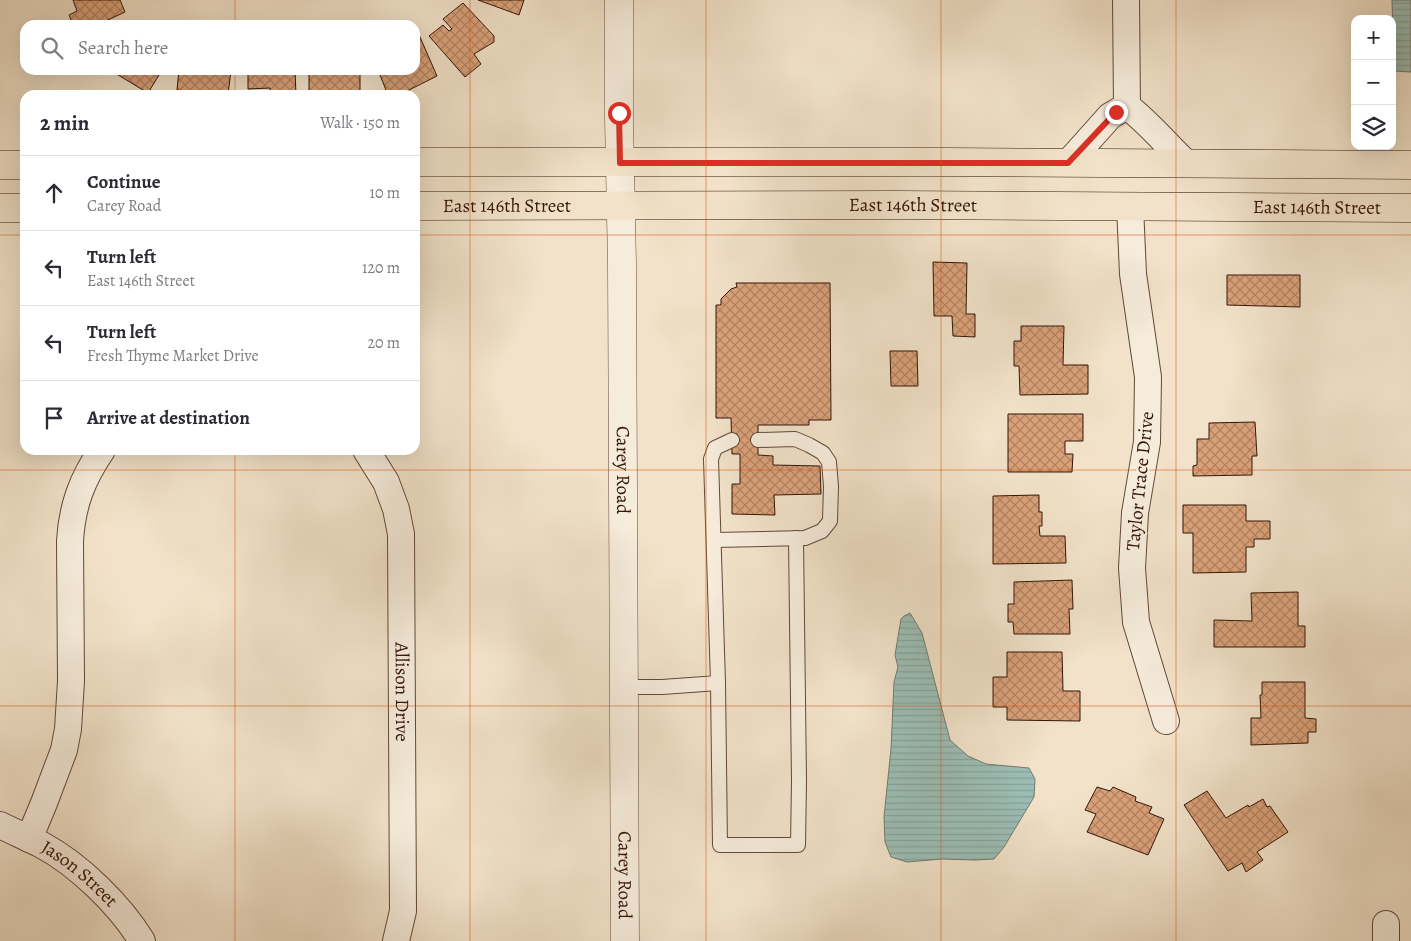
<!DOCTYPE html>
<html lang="en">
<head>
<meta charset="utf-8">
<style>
	body { margin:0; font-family:Alegreya,serif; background:#f2f2f3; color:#2b2b33 }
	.controls { position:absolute; right:15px; top:15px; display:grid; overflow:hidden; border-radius:10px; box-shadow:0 5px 20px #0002 }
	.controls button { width:45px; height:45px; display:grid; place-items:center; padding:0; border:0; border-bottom:1px solid #e1e1e2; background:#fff; color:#2b2b33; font:25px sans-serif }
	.stop { position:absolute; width:15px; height:15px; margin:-11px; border:4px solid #d93025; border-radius:50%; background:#fff }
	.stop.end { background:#d93025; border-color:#fff; box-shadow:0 1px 5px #0008 }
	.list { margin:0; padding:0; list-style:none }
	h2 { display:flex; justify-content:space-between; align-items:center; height:65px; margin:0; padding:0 20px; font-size:21px }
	h2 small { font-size:16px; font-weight:400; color:#7c7c81 }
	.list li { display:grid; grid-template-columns:32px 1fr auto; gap:15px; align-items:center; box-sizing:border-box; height:75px; padding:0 20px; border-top:1px solid #e1e1e2 }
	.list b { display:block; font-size:19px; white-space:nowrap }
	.list p { margin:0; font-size:16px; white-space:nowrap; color:#7c7c81 }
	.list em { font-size:16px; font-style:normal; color:#7c7c81 }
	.icon { flex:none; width:28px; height:28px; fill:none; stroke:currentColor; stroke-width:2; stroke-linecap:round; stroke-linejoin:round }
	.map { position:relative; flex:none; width:1411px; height:941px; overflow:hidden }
	.search { position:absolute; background:#fff; box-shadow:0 5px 20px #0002; left:20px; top:20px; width:400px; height:55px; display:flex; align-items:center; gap:12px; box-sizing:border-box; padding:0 18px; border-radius:15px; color:#7c7c81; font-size:19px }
	.panel { position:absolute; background:#fff; box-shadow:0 5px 20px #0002; left:20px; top:90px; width:400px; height:365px; border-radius:15px }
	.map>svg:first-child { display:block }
	.water { fill:url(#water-rules); stroke:#727a70 }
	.building { fill:url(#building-cross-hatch); stroke:#341508 }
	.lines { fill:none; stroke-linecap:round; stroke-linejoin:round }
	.service-casing { stroke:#634838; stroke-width:16 }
	.minor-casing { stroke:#634838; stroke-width:28 }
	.tertiary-casing { stroke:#634838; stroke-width:29 }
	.primary-casing { stroke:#341508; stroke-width:29 }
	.service { stroke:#f6ecdc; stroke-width:14 }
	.minor { stroke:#f6ecdc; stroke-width:26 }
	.tertiary { stroke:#f6ecdc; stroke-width:28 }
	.primary { stroke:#f1e2c9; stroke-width:28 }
	.route { stroke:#d93025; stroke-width:6 }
	.grid { fill:none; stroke:#df560c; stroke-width:1; stroke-opacity:0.55 }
	.labels { text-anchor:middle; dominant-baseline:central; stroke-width:4.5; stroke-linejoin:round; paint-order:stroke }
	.street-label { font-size:19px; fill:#341508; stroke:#f6ecdc }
</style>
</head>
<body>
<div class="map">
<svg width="1411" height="941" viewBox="0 0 1411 941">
	<defs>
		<pattern id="water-rules" width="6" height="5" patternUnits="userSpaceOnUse" patternTransform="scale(1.25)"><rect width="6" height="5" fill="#9bbeb5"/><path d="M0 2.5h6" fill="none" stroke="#86a29a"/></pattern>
		<pattern id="building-cross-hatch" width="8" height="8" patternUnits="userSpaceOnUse" patternTransform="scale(1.25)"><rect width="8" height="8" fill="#dba27a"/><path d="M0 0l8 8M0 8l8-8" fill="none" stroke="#b28362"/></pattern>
	</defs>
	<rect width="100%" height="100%" fill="#f1e2c9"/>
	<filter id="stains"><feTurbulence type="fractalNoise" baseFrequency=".004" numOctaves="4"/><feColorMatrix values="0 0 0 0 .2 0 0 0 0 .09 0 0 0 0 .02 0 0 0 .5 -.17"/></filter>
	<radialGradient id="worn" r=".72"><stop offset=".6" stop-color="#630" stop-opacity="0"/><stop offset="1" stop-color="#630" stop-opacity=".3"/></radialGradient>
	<!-- water -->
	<g class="water">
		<path d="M1392 0H1411V72L1394 71Z"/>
		<path d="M910 613 922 633 950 740 968 756 986 764 1029 768 1035 779 1034 797 1004 847 994 859 975 860 942 859 907 862 891 857 885 842 884 817 891 749 894 682 898 667 895 655 901 619 904 616Z"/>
	</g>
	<!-- building -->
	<g class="building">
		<path d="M73 0H120L125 12 97 25H73L69 15 77 11Z"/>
		<path d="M478 0H524L519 15Z"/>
		<path d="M463 3 494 36V42L474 54 481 64 465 77 429 36 443 25 449 31 452 29 443 19Z"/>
		<path d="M416 28 437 76 399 95H388L378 70H415Z"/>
		<path d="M110 70H162L148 93Z"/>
		<path d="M179 70H231L228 95 177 90Z"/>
		<path d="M248 70H295L296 95H270V88L248 89Z"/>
		<rect x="309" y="70" width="51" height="22"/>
		<path d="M933 262 967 263 966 314H975V337L953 336 952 316H934Z"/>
		<path d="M1227 275H1300V307L1227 305Z"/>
		<path d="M736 283H830L831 420H809V425H758V455L773 456V465L820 466 821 494 774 495 775 515 732 514V484H740V454H732L731 418H716V305H721V299L731 289 737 287Z"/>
		<path d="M1021 326H1064L1063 365H1088V394L1020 395 1019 366H1014V341H1021Z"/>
		<path d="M890 351H917L918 386H891Z"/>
		<path d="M1008 414H1083V441H1065V454H1073L1072 472H1008Z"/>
		<path d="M1255 422 1257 456H1252V475L1193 476V466L1197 465V439H1209V423Z"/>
		<path d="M1039 495V512H1042V526H1039L1040 536H1065L1066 563 993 564V496Z"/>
		<path d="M1183 505H1246V521H1270V539H1254V547H1246V572L1193 573V533H1183Z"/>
		<path d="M1072 580 1073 609H1069L1070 634H1014L1013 622H1008V604H1014V582Z"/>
		<path d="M1298 592V626H1305V647H1214V620L1252 621 1251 593Z"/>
		<path d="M1007 652H1062L1063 691H1080V721L1007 720V707H993V677H1007Z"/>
		<path d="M1262 682H1305V718L1316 719V732H1308V743L1251 745V718H1261L1260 695H1262Z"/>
		<path d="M1097 787 1110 791 1113 787 1136 797 1135 801 1152 807 1149 813 1164 819 1148 855 1087 832 1096 814 1085 810Z"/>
		<path d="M1207 791 1226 818 1248 805 1249 807 1263 799 1267 807 1270 806 1288 832 1257 852 1263 860 1246 872 1242 863 1228 871 1184 805Z"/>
	</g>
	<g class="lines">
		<!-- service casing -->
		<g class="service-casing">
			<g id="service">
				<path d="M714 540 805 538 822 531 830 521 831 486 829 462 823 453 809 445 795 439 758 440"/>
				<path d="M718 683 720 845H798L799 781 796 538"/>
				<path d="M624 687H662L718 683 711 459 715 448 732 440"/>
			</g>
		</g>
		<!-- minor casing -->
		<g class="minor-casing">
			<g id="minor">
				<path d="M1126 0 1127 106"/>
				<path d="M1127 106C1149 123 1167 145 1187 164"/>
				<path d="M1068 163 1110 116 1127 106"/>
				<path d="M1130 206 1133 274 1148 377 1147 442 1135 513 1132 568 1136 622 1166 721"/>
				<path id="s1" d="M366 450 386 482 396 509 401 534 403 911 396 941"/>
				<path id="s2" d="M0 825C14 832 28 838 42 845 79 865 120 905 142 941"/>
				<path d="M29 839 44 803 64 750 68 729 71 681 70 541C72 506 82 479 102 450"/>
				<path d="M1386 924V941"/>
			</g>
		</g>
		<!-- tertiary casing -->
		<g class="tertiary-casing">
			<g id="tertiary">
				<path id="s3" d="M619 0V118L622 264 625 941"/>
			</g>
		</g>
		<!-- primary casing -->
		<g class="primary-casing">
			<g id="primary">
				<path d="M415 162H947L1411 165"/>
				<path d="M0 165H25"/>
				<path id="s4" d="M415 206 897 205 1411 208"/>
				<path d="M0 208H25"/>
			</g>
		</g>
		<!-- service -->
		<use href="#service" class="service"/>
		<!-- minor -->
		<use href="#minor" class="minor"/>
		<!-- tertiary -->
		<use href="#tertiary" class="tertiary"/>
		<!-- primary -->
		<use href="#primary" class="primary"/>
	</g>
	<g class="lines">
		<!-- route -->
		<path class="route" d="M619 113 620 163H1068L1116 112"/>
	</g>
	<!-- grid -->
	<path class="grid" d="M235 0V25M470 0V941M706 0V941M941 0V941M1176 0V941M235 70V95M0 235H25M415 235H1411M235 450V941M0 470H1411M0 706H1411"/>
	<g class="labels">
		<!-- street labels -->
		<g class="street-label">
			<text stroke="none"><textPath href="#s4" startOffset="92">East 146th Street</textPath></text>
			<text stroke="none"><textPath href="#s4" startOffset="498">East 146th Street</textPath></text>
			<text stroke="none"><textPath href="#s4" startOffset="902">East 146th Street</textPath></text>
			<text stroke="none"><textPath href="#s3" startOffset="470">Carey Road</textPath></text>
			<text transform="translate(1140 481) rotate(-84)">Taylor Trace Drive</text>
			<text stroke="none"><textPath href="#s1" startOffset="250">Allison Drive</textPath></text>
			<text stroke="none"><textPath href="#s3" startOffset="875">Carey Road</textPath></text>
			<text stroke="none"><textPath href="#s2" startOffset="94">Jason Street</textPath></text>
		</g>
	</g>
	<rect width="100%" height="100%" filter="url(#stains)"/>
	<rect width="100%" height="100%" fill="url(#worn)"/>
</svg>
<div class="controls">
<button>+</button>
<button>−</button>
<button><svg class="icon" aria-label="layers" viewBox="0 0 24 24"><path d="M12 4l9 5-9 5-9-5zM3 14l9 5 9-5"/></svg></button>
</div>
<div class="stop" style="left:619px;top:113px"></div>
<div class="stop end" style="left:1116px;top:112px"></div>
<div class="search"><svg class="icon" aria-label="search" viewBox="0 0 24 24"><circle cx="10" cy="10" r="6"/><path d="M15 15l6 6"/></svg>Search here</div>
<section class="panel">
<h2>2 min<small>Walk · 150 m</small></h2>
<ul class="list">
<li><svg class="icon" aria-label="ahead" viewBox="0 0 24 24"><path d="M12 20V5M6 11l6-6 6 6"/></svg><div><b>Continue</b><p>Carey Road</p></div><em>10 m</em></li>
<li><svg class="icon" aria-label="left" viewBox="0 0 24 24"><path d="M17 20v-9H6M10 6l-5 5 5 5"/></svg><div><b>Turn left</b><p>East 146th Street</p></div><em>120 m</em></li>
<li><svg class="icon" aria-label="left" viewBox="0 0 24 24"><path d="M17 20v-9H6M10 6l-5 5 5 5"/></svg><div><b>Turn left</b><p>Fresh Thyme Market Drive</p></div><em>20 m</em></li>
<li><svg class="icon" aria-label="arrive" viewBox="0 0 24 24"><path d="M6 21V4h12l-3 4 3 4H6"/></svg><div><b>Arrive at destination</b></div></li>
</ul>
</section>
</div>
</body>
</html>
